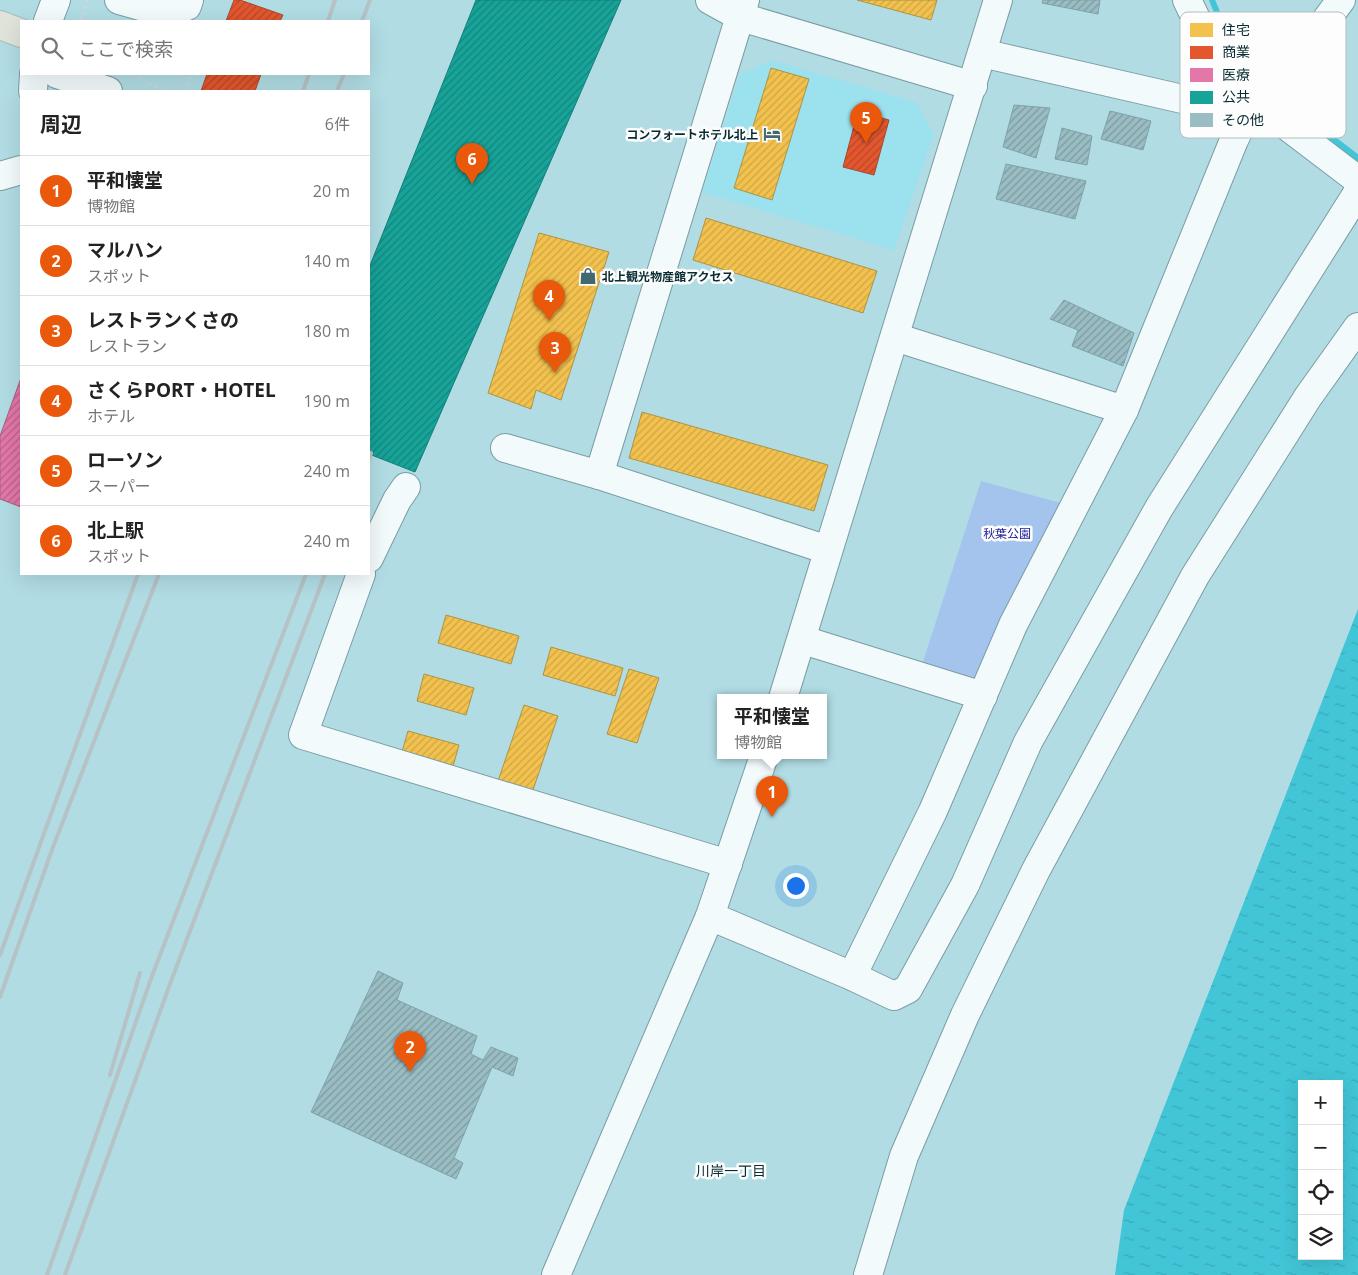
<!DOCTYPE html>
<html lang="ja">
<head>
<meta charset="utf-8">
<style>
	body { margin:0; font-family:"Open Sans","Noto Sans JP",sans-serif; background:#f2f2f2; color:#222 }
	.controls { position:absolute; right:15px; bottom:15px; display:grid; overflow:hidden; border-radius:0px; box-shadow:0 5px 20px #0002 }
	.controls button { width:45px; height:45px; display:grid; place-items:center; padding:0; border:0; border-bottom:1px solid #e0e0e0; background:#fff; color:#222; font:25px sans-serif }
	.you { position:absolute; left:795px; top:885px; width:18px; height:18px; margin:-12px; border:4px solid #fff; border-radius:50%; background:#1a73e8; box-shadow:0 0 0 8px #1a73e833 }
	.badge { display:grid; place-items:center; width:32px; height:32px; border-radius:50%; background:#ea580c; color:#fff; font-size:16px; font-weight:700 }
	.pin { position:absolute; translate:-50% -41px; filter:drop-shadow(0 1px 2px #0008) }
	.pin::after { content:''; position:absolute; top:26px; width:18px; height:15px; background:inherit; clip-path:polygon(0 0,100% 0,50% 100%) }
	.popup { position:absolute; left:717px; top:694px; width:110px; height:65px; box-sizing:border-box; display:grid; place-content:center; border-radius:0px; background:#fff; filter:drop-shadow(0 1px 4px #0005); font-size:16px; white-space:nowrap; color:#767676 }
	.popup b { font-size:19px; color:#222 }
	.popup::after { content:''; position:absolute; left:50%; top:100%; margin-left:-10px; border:10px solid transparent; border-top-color:#fff }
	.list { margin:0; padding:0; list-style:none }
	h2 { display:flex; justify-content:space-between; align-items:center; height:65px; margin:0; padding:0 20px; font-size:21px }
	h2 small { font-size:16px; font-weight:400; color:#767676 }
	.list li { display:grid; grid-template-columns:32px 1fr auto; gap:15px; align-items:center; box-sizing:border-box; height:70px; padding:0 20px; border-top:1px solid #e0e0e0 }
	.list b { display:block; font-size:19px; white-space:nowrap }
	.list p { margin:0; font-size:16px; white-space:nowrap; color:#767676 }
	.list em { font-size:16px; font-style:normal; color:#767676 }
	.icon { flex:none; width:28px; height:28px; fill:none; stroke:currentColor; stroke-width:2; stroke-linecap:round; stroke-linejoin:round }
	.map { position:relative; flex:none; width:1358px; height:1275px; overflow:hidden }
	.search { position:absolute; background:#fff; box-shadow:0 5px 20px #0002; left:20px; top:20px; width:350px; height:55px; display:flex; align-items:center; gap:12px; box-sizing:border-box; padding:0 18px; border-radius:0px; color:#767676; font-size:19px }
	.panel { position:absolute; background:#fff; box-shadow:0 5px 20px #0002; left:20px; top:90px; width:350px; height:485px; border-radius:0px }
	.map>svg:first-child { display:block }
	.built { fill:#9be1ee }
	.park { fill:#a4c4ee }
	.water { fill:url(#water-ripples); fill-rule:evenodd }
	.homes { fill:url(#homes-hatch); stroke:#ac9445 }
	.shops { fill:url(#shops-hatch); stroke:#a24a2f }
	.health { fill:url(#health-hatch); stroke:#a16084 }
	.public { fill:url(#public-hatch); stroke:#127f79 }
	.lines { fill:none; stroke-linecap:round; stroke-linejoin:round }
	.stream { stroke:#42c5d7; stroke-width:6 }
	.building { fill:url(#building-hatch); stroke:#7fa2a9 }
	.minor-casing { stroke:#7a9da3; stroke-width:30 }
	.major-casing { stroke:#a5bcc0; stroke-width:30 }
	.path { stroke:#cad8db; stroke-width:3; stroke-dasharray:2.5 4; stroke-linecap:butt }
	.minor { stroke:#f3fafb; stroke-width:28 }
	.major { stroke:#dfe3da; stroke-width:28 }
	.rail { stroke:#b6c2c5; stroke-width:4 }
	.labels { text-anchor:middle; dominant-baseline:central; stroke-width:5; stroke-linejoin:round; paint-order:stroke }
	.poi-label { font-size:12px; font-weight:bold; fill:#072b30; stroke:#fdfdfd; text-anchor:end }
	.park-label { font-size:12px; fill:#1d2298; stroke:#fdfdfd }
	.neighbourhood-label { font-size:14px; fill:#072b30; stroke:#fdfdfd }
	.key { fill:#fdfdfd; stroke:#b3bec0; stroke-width:1 }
	.key-label { font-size:14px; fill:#072b30 }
</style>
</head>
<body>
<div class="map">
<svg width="1358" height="1275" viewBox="0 0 1358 1275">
	<defs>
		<pattern id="water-ripples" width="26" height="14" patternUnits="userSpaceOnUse" patternTransform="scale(1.25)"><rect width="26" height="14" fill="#42c5d7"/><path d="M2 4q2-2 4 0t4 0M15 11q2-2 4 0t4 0" fill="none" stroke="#38a9b9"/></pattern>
		<pattern id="homes-hatch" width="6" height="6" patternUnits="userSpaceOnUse" patternTransform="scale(1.25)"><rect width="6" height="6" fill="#f2c14e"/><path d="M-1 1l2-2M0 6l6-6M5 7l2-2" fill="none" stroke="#cea644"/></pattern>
		<pattern id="shops-hatch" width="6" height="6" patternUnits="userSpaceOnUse" patternTransform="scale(1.25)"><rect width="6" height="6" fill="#e4572e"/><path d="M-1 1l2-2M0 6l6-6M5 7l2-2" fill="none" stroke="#b74828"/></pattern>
		<pattern id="health-hatch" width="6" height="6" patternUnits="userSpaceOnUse" patternTransform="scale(1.25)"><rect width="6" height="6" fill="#e377a8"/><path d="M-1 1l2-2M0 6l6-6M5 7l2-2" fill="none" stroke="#b66289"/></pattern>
		<pattern id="public-hatch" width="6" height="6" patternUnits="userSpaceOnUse" patternTransform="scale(1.25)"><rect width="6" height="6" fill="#17a398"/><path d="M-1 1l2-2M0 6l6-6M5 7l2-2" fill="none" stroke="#13857c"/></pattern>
		<pattern id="building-hatch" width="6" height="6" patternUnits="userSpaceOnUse" patternTransform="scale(1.25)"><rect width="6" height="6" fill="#9abdc3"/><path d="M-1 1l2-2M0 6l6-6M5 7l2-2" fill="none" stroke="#7c9a9f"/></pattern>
	</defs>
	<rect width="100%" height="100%" fill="#b1dce4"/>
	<!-- built -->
	<path class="built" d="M771 60 916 102 934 134 894 250 702 192 740 75Z"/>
	<!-- park -->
	<path class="park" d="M981 481 1068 505 977 679 923 662Z"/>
	<!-- water -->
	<path class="water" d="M1358 609V1275H1115L1124 1210ZM1302 1084H1339V1256H1302Z"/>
	<!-- homes -->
	<g class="homes">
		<path d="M857 0H937L931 20Z"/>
		<path d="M771 68 809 79 772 200 734 188Z"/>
		<path d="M706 218 877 271 863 313 693 260Z"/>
		<path d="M539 233 609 252 561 400 536 390 531 409 488 393Z"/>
		<path d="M642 412 828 465 814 511 629 458Z"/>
		<path d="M446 615 519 636 511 664 438 643Z"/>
		<path d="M551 647 623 668 615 696 543 675Z"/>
		<path d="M629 669 659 678 637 743 607 734Z"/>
		<path d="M424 674 474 688 466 715 417 701Z"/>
		<path d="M524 705 558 716 532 793 498 781Z"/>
		<path d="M408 731 459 745 452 770 401 755Z"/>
	</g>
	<!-- shops -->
	<g class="shops">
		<path d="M234 0H240L283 15 280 21H226Z"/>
		<path d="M207 74H261L255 91H201Z"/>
		<path d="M858 111 889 120 874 175 843 167Z"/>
	</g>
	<!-- health -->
	<path class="health" d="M21 378V507L0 499V436Z"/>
	<!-- public -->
	<path class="public" d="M476 0H621L415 472 369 454V268Z"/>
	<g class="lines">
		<!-- stream -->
		<g class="stream">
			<path d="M1212 0C1224 31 1239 58 1261 82"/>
			<path d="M1285 102 1358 158"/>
		</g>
	</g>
	<!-- building -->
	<g class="building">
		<path d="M1043 0H1100L1098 14 1042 3Z"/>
		<path d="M1014 105 1050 108 1036 158 1003 147Z"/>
		<path d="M1110 111 1151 121 1143 150 1101 139Z"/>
		<path d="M1062 128 1092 136 1087 165 1055 159Z"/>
		<path d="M1006 164 1086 181 1075 219 996 199Z"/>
		<path d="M1064 300 1134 333 1123 366 1072 346 1078 330 1050 319Z"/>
		<path d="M378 971 403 983 397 1000 477 1036 471 1054 483 1060 491 1047 518 1058 513 1076 492 1067 454 1158 463 1163 456 1179 311 1112Z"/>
	</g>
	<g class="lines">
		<!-- minor casing -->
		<g class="minor-casing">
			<g id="minor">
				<path d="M119 0 169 14 187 6 189 0"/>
				<path d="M710 0 741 17 973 86"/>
				<path d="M1341 0 1306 47 1258 104 1358 180"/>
				<path d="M48 21 56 0"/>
				<path d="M982 53 1191 101 1227 83"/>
				<path d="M57 74 108 91"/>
				<path d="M33 91 34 74"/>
				<path d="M0 176 21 170"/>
				<path d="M895 337 1124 410"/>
				<path d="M505 448 599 475 828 550"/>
				<path d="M599 475 745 0"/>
				<path d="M369 558 397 500 406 487"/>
				<path d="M361 574 303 735 728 864"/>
				<path d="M803 640 983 696"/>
				<path d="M783 698 998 0"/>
				<path d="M710 916 852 976 894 996 908 989 965 885 1028 742 1159 508 1358 192"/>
				<path d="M852 976 933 811 1013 625 1124 410 1234 140 1253 101 1227 83 1187 0"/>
				<path d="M556 1275 710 916 764 756"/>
				<path d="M868 1275 904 1156 965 1015 1036 870 1195 576 1308 397 1358 327"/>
			</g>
		</g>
		<!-- major casing -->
		<g class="major-casing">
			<path id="major" d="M0 25 21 33"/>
		</g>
		<!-- path -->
		<g class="path">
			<path d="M80 18 89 21"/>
			<path d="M81 21 87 0"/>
			<path d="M132 74 163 91"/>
			<path d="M185 91 191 74"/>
		</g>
		<!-- minor -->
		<use href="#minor" class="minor"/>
		<!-- major -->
		<use href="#major" class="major"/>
		<!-- rail -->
		<g class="rail">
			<path d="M328 21 335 0"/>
			<path d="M362 21 370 0"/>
			<path d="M303 91 309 74"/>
			<path d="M337 91 344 74"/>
			<path d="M369 460 371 453"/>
			<path d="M0 955 138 574"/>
			<path d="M0 997 53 847 159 574"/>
			<path d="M110 1075 140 973"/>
			<path d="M47 1275 152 976 306 574"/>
			<path d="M65 1275 170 984 325 574"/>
		</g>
	</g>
	<!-- icons -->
	<defs>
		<g id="hotel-bare" transform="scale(1.35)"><path d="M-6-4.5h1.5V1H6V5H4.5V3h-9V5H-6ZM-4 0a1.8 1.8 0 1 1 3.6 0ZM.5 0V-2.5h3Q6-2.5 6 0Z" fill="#42696f" stroke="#fdfdfd" stroke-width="2.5" paint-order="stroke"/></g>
		<g id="shop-bare" transform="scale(1.35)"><path d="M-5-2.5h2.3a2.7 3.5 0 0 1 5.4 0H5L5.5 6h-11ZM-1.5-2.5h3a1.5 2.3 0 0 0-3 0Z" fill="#42696f" stroke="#fdfdfd" stroke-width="2.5" paint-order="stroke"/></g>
	</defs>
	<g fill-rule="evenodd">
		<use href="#hotel-bare" x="772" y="134"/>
		<use href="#shop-bare" x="588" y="276"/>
	</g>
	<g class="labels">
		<!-- poi labels -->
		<g class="poi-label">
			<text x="758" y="134">コンフォートホテル北上</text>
			<text x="602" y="276" text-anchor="start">北上観光物産館アクセス</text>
		</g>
		<!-- park labels -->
		<g class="park-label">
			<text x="1007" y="533">秋葉公園</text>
		</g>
		<!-- neighbourhood labels -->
		<g class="neighbourhood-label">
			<text x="731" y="1170">川岸一丁目</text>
		</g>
	</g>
	<!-- legend -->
	<rect x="1180" y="12" width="166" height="126" rx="8" class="key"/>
	<rect x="1190" y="23" width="23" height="14" fill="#f2c14e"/>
	<rect x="1190" y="46" width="23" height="13" fill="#e4572e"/>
	<rect x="1190" y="68" width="23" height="14" fill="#e377a8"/>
	<rect x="1190" y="91" width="23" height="13" fill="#17a398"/>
	<rect x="1190" y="113" width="23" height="14" fill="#9abdc3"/>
	<g class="key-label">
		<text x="1222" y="35">住宅</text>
		<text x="1222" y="57">商業</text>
		<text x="1222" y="80">医療</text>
		<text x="1222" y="102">公共</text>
		<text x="1222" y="125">その他</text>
	</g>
</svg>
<div class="controls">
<button>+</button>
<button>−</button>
<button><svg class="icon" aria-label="locate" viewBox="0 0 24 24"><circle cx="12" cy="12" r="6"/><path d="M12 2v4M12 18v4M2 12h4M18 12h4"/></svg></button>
<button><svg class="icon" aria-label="layers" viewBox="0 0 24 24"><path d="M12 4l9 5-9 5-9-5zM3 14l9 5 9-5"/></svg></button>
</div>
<div class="you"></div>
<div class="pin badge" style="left:772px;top:817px">1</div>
<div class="popup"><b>平和懐堂</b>博物館</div>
<div class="pin badge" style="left:410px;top:1072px">2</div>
<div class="pin badge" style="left:555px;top:373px">3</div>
<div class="pin badge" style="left:549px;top:321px">4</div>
<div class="pin badge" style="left:866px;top:143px">5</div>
<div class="pin badge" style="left:472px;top:184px">6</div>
<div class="search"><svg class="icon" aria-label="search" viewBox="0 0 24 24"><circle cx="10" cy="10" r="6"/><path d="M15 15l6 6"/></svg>ここで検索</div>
<section class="panel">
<h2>周辺<small>6件</small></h2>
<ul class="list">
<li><span class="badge">1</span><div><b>平和懐堂</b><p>博物館</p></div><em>20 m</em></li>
<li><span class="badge">2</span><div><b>マルハン</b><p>スポット</p></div><em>140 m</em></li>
<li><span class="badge">3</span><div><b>レストランくさの</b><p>レストラン</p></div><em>180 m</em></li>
<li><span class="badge">4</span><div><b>さくらPORT・HOTEL</b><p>ホテル</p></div><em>190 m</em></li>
<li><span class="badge">5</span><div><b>ローソン</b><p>スーパー</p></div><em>240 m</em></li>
<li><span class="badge">6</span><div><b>北上駅</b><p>スポット</p></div><em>240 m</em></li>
</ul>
</section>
</div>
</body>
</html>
